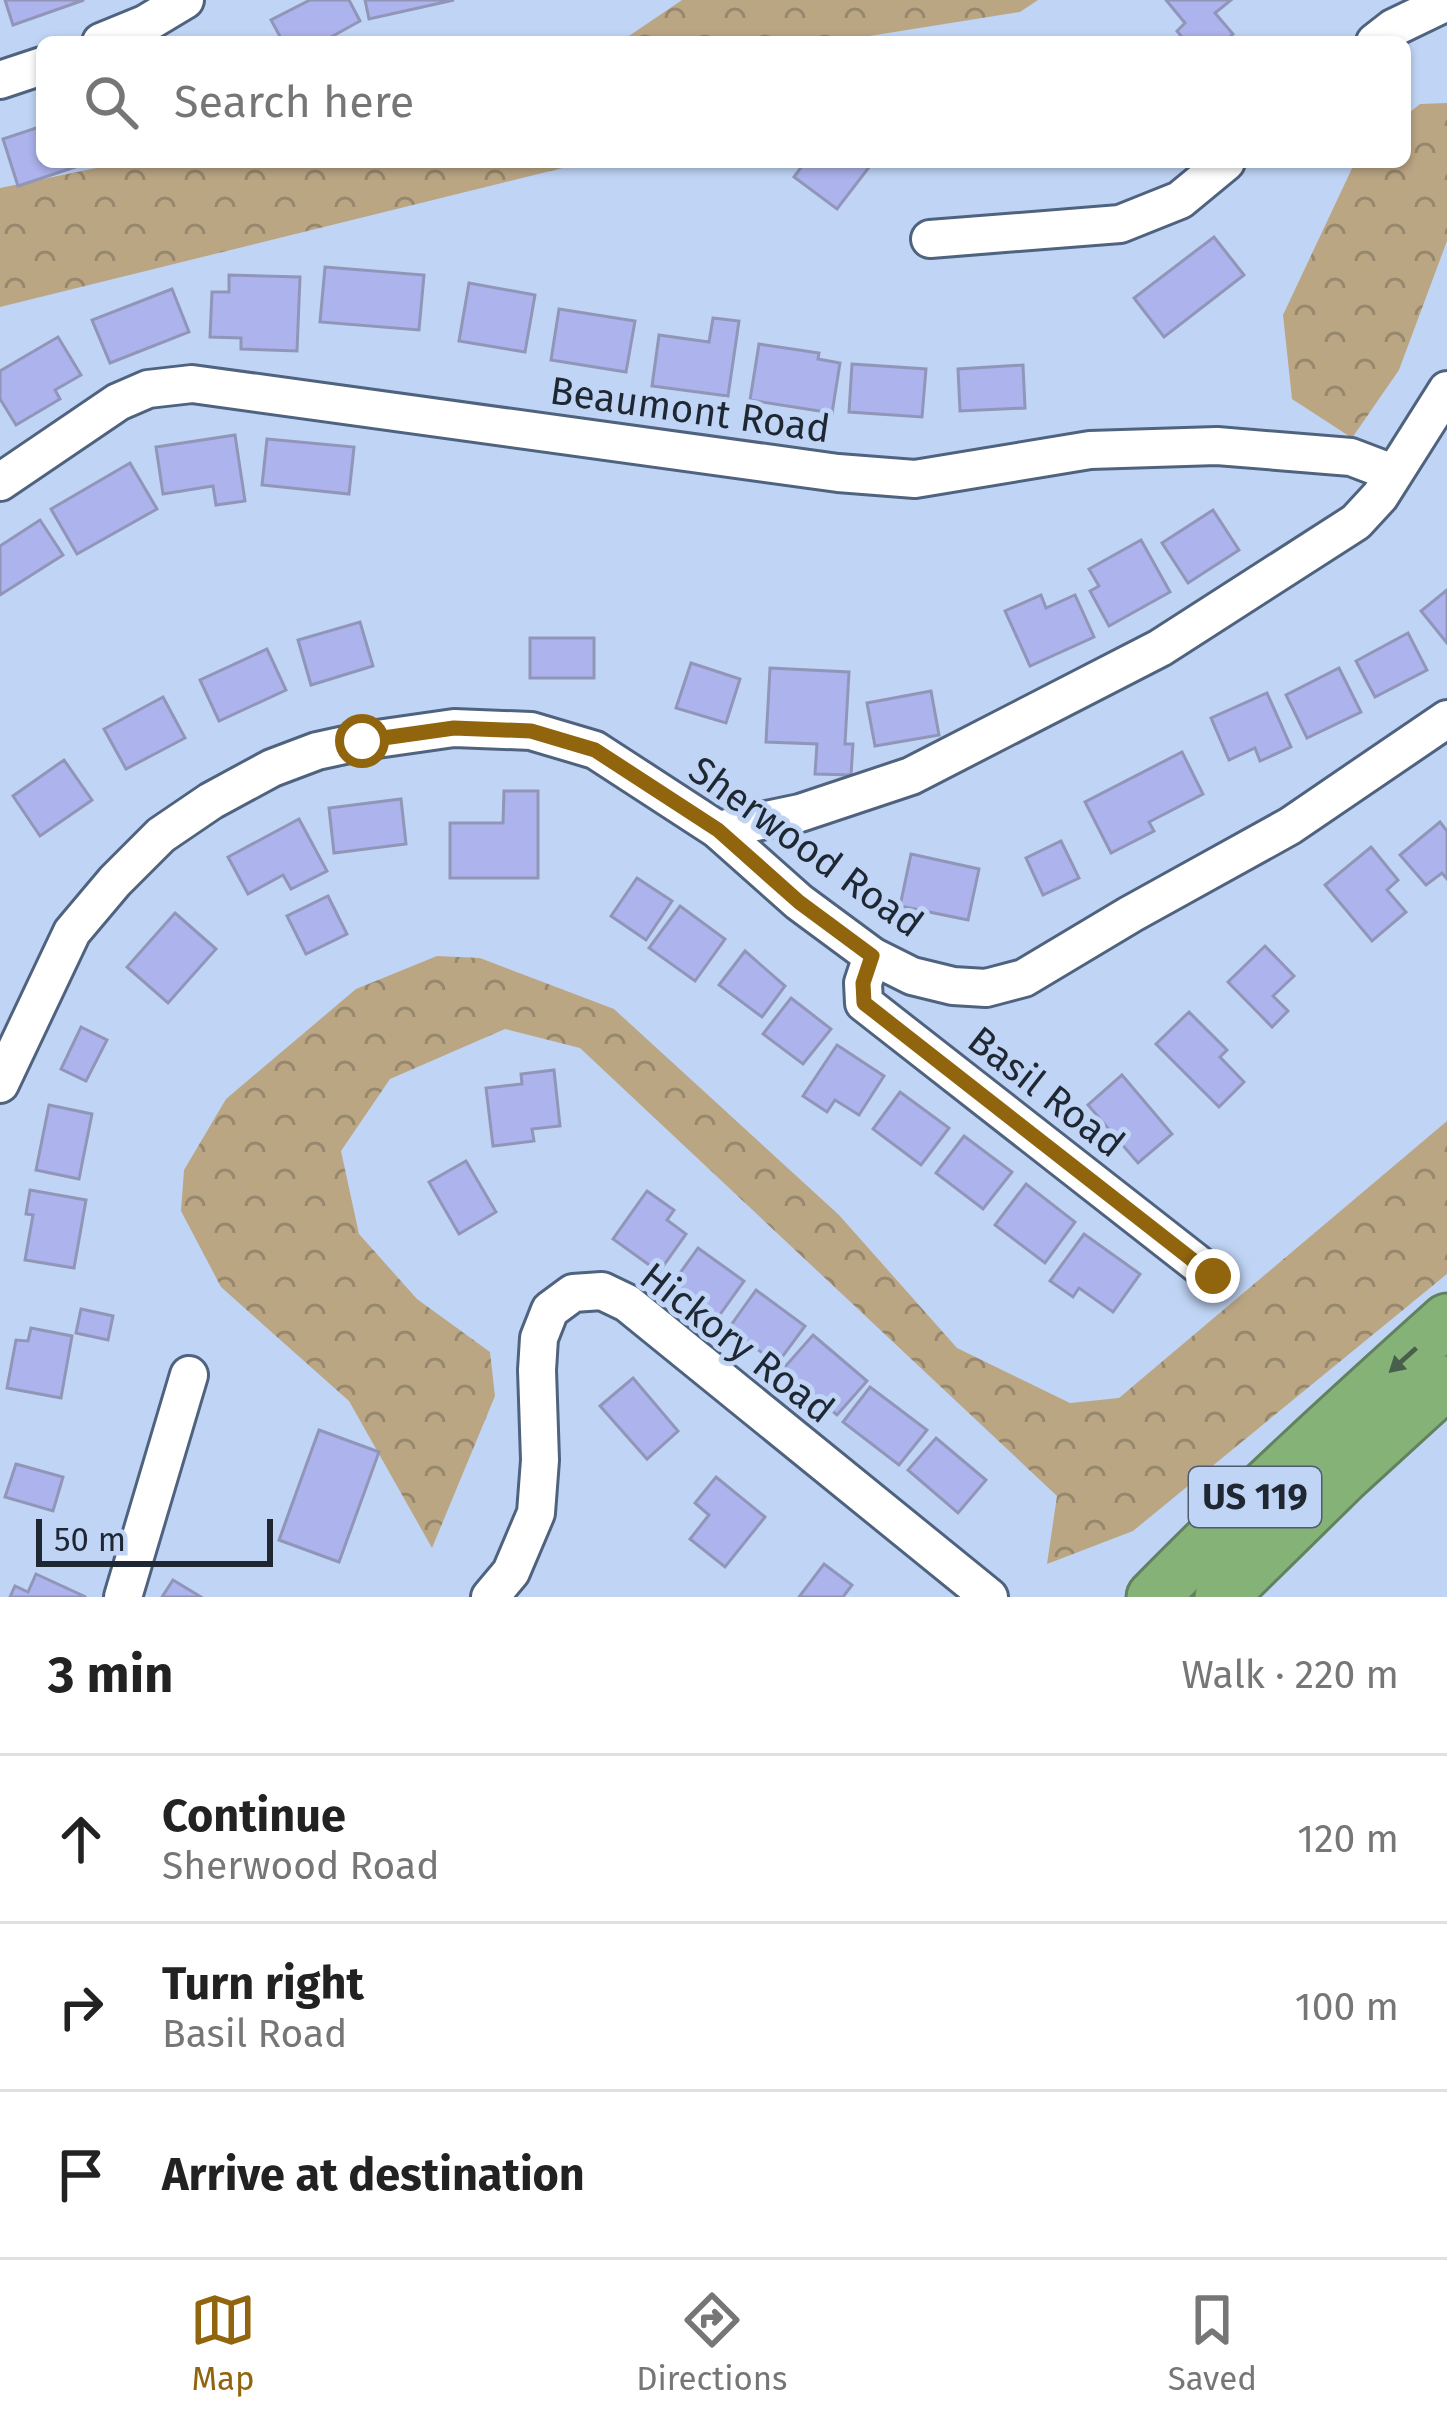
<!DOCTYPE html>
<html lang="en">
<head>
<meta charset="utf-8">
<style>
	body { margin:0; font-family:"Fira Sans",sans-serif; background:#f2f2f2; color:#222 }
	.scale { position:absolute; left:36px; bottom:30px; width:237px; box-sizing:border-box; padding-left:12px; border:6px solid #1f2733; border-top:0; font-size:33px; line-height:42px; white-space:nowrap; color:#1f2733; -webkit-text-stroke:9px #c0d5f6; paint-order:stroke }
	.stop { position:absolute; width:36px; height:36px; margin:-27px; border:9px solid #90650d; border-radius:50%; background:#fff }
	.stop.end { background:#90650d; border-color:#fff; box-shadow:0 3px 12px #0008 }
	.list { margin:0; padding:0; list-style:none }
	h2 { display:flex; justify-content:space-between; align-items:center; height:156px; margin:0; padding:0 48px; font-size:51px }
	h2 small { font-size:39px; font-weight:400; color:#767676 }
	.list li { display:grid; grid-template-columns:78px 1fr auto; gap:36px; align-items:center; box-sizing:border-box; height:168px; padding:0 48px; border-top:3px solid #e0e0e0 }
	.list b { display:block; font-size:45px; white-space:nowrap }
	.list p { margin:0; font-size:39px; white-space:nowrap; color:#767676 }
	.list em { font-size:39px; font-style:normal; color:#767676 }
	.icon { flex:none; width:66px; height:66px; fill:none; stroke:currentColor; stroke-width:2; stroke-linecap:round; stroke-linejoin:round }
	.map { position:relative; flex:none; width:1447px; height:1597px; overflow:hidden }
	.search { position:absolute; background:#fff; box-shadow:0 3px 9px #0004; left:36px; right:36px; top:36px; height:132px; display:flex; align-items:center; gap:30px; box-sizing:border-box; padding:0 42px; border-radius:18px; color:#767676; font-size:45px }
	.sheet { height:660px; background:#fff }
	nav { display:flex; justify-content:space-around; align-items:center; box-sizing:border-box; height:168px; border-top:3px solid #e0e0e0; background:#fff; font-size:33px; color:#767676 }
	nav a { display:grid; justify-items:center; gap:6px }
	nav .on { color:#90650d }
	.map>svg:first-child { display:block }
	.forest { fill:url(#forest-crowns) }
	.building { fill:#acb3ed; stroke:#9196b9; stroke-width:3 }
	.lines { fill:none; stroke-linecap:round; stroke-linejoin:round }
	.minor-casing { stroke:#4f627e; stroke-width:42 }
	.highway-casing { stroke:#61815f; stroke-width:57 }
	.minor { stroke:#fff; stroke-width:36 }
	.highway { stroke:#85b277; stroke-width:51 }
	.oneway { fill:#485f4e }
	.route { stroke:#90650d; stroke-width:15 }
	.labels { text-anchor:middle; dominant-baseline:central; stroke-width:10; stroke-linejoin:round; paint-order:stroke }
	.shield { fill:#c0d5f6; stroke:#4f5b6e; stroke-width:3 }
	.shield-label { font-size:36px; font-weight:bold; fill:#1f2733 }
	.street-label { font-size:39px; fill:#1f2733; stroke:#c0d5f6 }
</style>
</head>
<body>
<div class="map">
<svg width="1447" height="1597" viewBox="0 0 1447 1597">
	<defs>
		<pattern id="forest-crowns" width="20" height="18" patternUnits="userSpaceOnUse" patternTransform="scale(3)"><rect width="20" height="18" fill="#bba684"/><path d="M2 6a3 3 0 1 1 6 0M12 15a3 3 0 1 1 6 0" fill="none" stroke="#97876d"/></pattern>
	</defs>
	<rect width="100%" height="100%" fill="#c0d5f6"/>
	<!-- forest -->
	<g class="forest">
		<path d="M682 0H1038L1020 12 832 42H620Z"/>
		<path d="M1447 103V241L1399 370 1352 438 1292 399 1283 315 1355 162H1405V116L1420 104Z"/>
		<path d="M125 162H587L0 307V188Z"/>
		<path d="M437 956 480 958 614 1009 839 1215 957 1348 1070 1403 1119 1398 1447 1121V1274L1133 1531 1047 1564 1057 1496 580 1048 505 1029 390 1079 341 1151 359 1234 417 1299 490 1352 495 1396 432 1548 349 1401 221 1287 181 1211 184 1170 226 1099 356 989Z"/>
	</g>
	<!-- building -->
	<g class="building">
		<path d="M5 0H84L13 25Z"/>
		<path d="M310 0H349L360 21 322 42H283L271 20Z"/>
		<path d="M365 0H454L369 19Z"/>
		<path d="M1166 0H1231L1215 13 1233 34 1224 42H1186L1177 31 1185 23Z"/>
		<path d="M42 126V162H90L18 186 3 139Z"/>
		<path d="M805 162H873L837 209 794 177Z"/>
		<path d="M1214 237 1244 275 1164 337 1134 298Z"/>
		<path d="M325 267 424 275 419 330 320 322Z"/>
		<path d="M229 275 300 277 297 351 241 349V338L210 337 212 292H229Z"/>
		<path d="M469 283 535 295 525 352 459 341Z"/>
		<path d="M172 289 189 332 110 363 92 320Z"/>
		<path d="M559 309 635 321 626 372 551 360Z"/>
		<path d="M713 318 739 321 728 396 652 386 659 335 709 342Z"/>
		<path d="M58 337 81 375 55 390 60 399 16 425 0 399V371Z"/>
		<path d="M759 344 819 353 818 359 840 363 832 413 750 400Z"/>
		<path d="M852 364 926 369 922 417 849 412Z"/>
		<path d="M1023 365 1025 408 960 411 958 369Z"/>
		<path d="M235 435 245 501 216 505 213 486 163 494 156 447Z"/>
		<path d="M267 439 354 447 349 494 262 485Z"/>
		<path d="M130 463 157 509 77 554 51 509Z"/>
		<path d="M1213 510 1239 550 1188 583 1162 543Z"/>
		<path d="M40 520 63 555 0 595V546Z"/>
		<path d="M1141 540 1170 592 1109 626 1090 591 1099 586 1089 569Z"/>
		<path d="M1447 590V643L1421 611Z"/>
		<path d="M1041 595 1046 608 1075 595 1094 637 1030 666 1005 611Z"/>
		<path d="M360 622 373 666 311 685 298 640Z"/>
		<path d="M1408 633 1427 670 1375 697 1356 661Z"/>
		<rect x="530" y="638" width="64" height="40"/>
		<path d="M267 649 286 690 219 721 200 680Z"/>
		<path d="M691 663 740 679 726 723 676 708Z"/>
		<path d="M770 668 849 672 845 744H853L851 775 815 774 817 744 766 742Z"/>
		<path d="M1339 668 1361 712 1307 738 1286 695Z"/>
		<path d="M931 691 939 735 875 746 867 703Z"/>
		<path d="M1267 693 1291 747 1260 761 1255 748 1229 760 1211 718Z"/>
		<path d="M163 697 185 738 126 769 104 729Z"/>
		<path d="M1182 752 1203 794 1149 822 1154 831 1111 853 1085 802Z"/>
		<path d="M64 760 92 800 40 836 13 796Z"/>
		<path d="M504 791H538V878H450V823H503Z"/>
		<path d="M401 799 406 844 334 853 329 808Z"/>
		<path d="M299 819 327 871 291 889 283 875 248 894 228 857Z"/>
		<path d="M1440 822 1447 831V879L1442 873 1426 885 1400 855Z"/>
		<path d="M1061 841 1079 878 1043 895 1026 858Z"/>
		<path d="M1371 847 1398 880 1387 890 1406 912 1372 941 1325 885Z"/>
		<path d="M911 854 979 869 968 920 900 906Z"/>
		<path d="M637 878 672 901 646 940 611 916Z"/>
		<path d="M328 896 347 934 306 954 287 916Z"/>
		<path d="M680 906 725 939 695 981 649 948Z"/>
		<path d="M175 913 216 949 168 1003 127 967Z"/>
		<path d="M1265 946 1294 976 1273 996 1288 1011 1272 1027 1228 982Z"/>
		<path d="M745 951 785 986 762 1017 719 985Z"/>
		<path d="M791 998 831 1029 803 1064 763 1034Z"/>
		<path d="M1189 1012 1227 1050 1220 1057 1244 1082 1219 1107 1156 1044Z"/>
		<path d="M81 1027 107 1040 86 1081 61 1069Z"/>
		<path d="M837 1045 884 1076 859 1115 835 1100 827 1112 803 1096Z"/>
		<path d="M554 1070 560 1126 532 1129 534 1141 493 1146 486 1088 522 1084 521 1074Z"/>
		<path d="M1122 1075 1172 1134 1138 1163 1088 1105Z"/>
		<path d="M900 1092 949 1128 921 1165 873 1129Z"/>
		<path d="M49 1105 92 1114 79 1179 36 1170Z"/>
		<path d="M964 1136 1012 1172 983 1209 936 1173Z"/>
		<path d="M466 1161 496 1212 459 1234 429 1182Z"/>
		<path d="M1026 1184 1075 1222 1045 1263 995 1225Z"/>
		<path d="M30 1190 86 1200 74 1268 25 1260 33 1215 26 1214Z"/>
		<path d="M647 1191 674 1210 667 1220 686 1234 659 1272 613 1239Z"/>
		<path d="M1084 1234 1140 1274 1113 1312 1079 1288 1073 1297 1050 1281Z"/>
		<path d="M698 1248 744 1281 716 1320 670 1287Z"/>
		<path d="M756 1290 805 1326 777 1364 729 1328Z"/>
		<path d="M81 1309 113 1316 108 1340 76 1333Z"/>
		<path d="M31 1328 72 1336 61 1398 7 1388 16 1340 28 1341Z"/>
		<path d="M813 1335 867 1381 837 1415 783 1369Z"/>
		<path d="M633 1378 678 1431 647 1459 600 1406Z"/>
		<path d="M870 1387 927 1430 899 1465 843 1422Z"/>
		<path d="M319 1430 379 1452 339 1562 279 1540Z"/>
		<path d="M936 1438 986 1480 958 1513 908 1470Z"/>
		<path d="M16 1464 63 1477 53 1511 5 1497Z"/>
		<path d="M716 1477 765 1517 725 1567 690 1539 709 1515 695 1503Z"/>
		<path d="M824 1564 852 1585 843 1597H799Z"/>
		<path d="M36 1574 86 1597H10L15 1586 28 1592Z"/>
		<path d="M173 1580 201 1597H162Z"/>
	</g>
	<g class="lines">
		<!-- minor casing -->
		<g class="minor-casing">
			<g id="minor">
				<path d="M101 42 145 24 185 0"/>
				<path d="M1375 42 1393 28 1447 2"/>
				<path d="M0 80 42 66"/>
				<path d="M930 239 1120 224 1180 200 1226 162"/>
				<path d="M0 482 118 402 148 389 192 384 838 473 915 479 1090 450 1217 446 1351 457 1393 473"/>
				<path d="M718 830 800 813 911 776 1160 648 1356 522 1380 496 1447 390"/>
				<path d="M872 956 863 983 864 1003 1213 1276"/>
				<path d="M0 1084 72 932 115 881 161 835 211 801 272 768 317 751 363 741 454 728 531 731 595 750 718 830 799 902 872 956 912 976 953 986 986 988 1024 978 1131 914 1290 826 1447 719"/>
				<path d="M123 1597 189 1375"/>
				<path d="M490 1597 511 1572 536 1513 540 1460 537 1370 539 1338 550 1310 573 1293 602 1291 627 1303 989 1597"/>
			</g>
		</g>
		<!-- highway casing -->
		<g class="highway-casing">
			<g id="highway">
				<path d="M1153 1597C1247 1501 1347 1410 1447 1320"/>
				<path d="M1221 1597 1343 1477 1447 1382"/>
			</g>
		</g>
		<!-- minor -->
		<use href="#minor" class="minor"/>
		<!-- highway -->
		<use href="#highway" class="highway"/>
	</g>
	<!-- one-way arrows -->
	<defs><path id="oneway-solid" d="M-6-.8H1V-3.2L6.5 0L1 3.2V.8H-6Z" transform="scale(3)"/></defs>
	<use class="oneway" href="#oneway-solid" transform="translate(1403 1360) rotate(138)"/>
	<g class="lines">
		<!-- route -->
		<path class="route" d="M362 741 454 728 531 731 595 750 718 830 799 902 872 956 863 983 864 1003 1213 1276"/>
	</g>
	<g class="labels">
		<!-- shield labels -->
		<rect class="shield" x="1189" y="1467" width="132" height="60" rx="9"/>
		<g class="shield-label">
			<text x="1255" y="1497">US 119</text>
		</g>
		<!-- street labels -->
		<g class="street-label">
			<text transform="translate(690 410) rotate(8)">Beaumont Road</text>
			<text transform="translate(806 847) rotate(36)">Sherwood Road</text>
			<text transform="translate(1046 1092) rotate(38)">Basil Road</text>
			<text transform="translate(737 1343) rotate(38)">Hickory Road</text>
		</g>
	</g>
</svg>
<div class="scale">50 m</div>
<div class="stop" style="left:362px;top:741px"></div>
<div class="stop end" style="left:1213px;top:1276px"></div>
<div class="search"><svg class="icon" aria-label="search" viewBox="0 0 24 24"><circle cx="10" cy="10" r="6"/><path d="M15 15l6 6"/></svg>Search here</div>
</div>
<section class="sheet">
<h2>3 min<small>Walk · 220 m</small></h2>
<ul class="list">
<li><svg class="icon" aria-label="ahead" viewBox="0 0 24 24"><path d="M12 20V5M6 11l6-6 6 6"/></svg><div><b>Continue</b><p>Sherwood Road</p></div><em>120 m</em></li>
<li><svg class="icon" aria-label="right" viewBox="0 0 24 24"><path d="M7 20v-9h11M14 6l5 5-5 5"/></svg><div><b>Turn right</b><p>Basil Road</p></div><em>100 m</em></li>
<li><svg class="icon" aria-label="arrive" viewBox="0 0 24 24"><path d="M6 21V4h12l-3 4 3 4H6"/></svg><div><b>Arrive at destination</b></div></li>
</ul>
</section>
<nav>
<a class="on"><svg class="icon" aria-label="map" viewBox="0 0 24 24"><path d="M3 6l6-2 6 2 6-2v14l-6 2-6-2-6 2zM9 4v14M15 6v14"/></svg>Map</a>
<a><svg class="icon" aria-label="directions" viewBox="0 0 24 24"><path d="M12 3l9 9-9 9-9-9zM9 14v-3h6M13 9l2 2-2 2"/></svg>Directions</a>
<a><svg class="icon" aria-label="saved" viewBox="0 0 24 24"><path d="M7 4h10v16l-5-4-5 4z"/></svg>Saved</a>
</nav>
</body>
</html>
